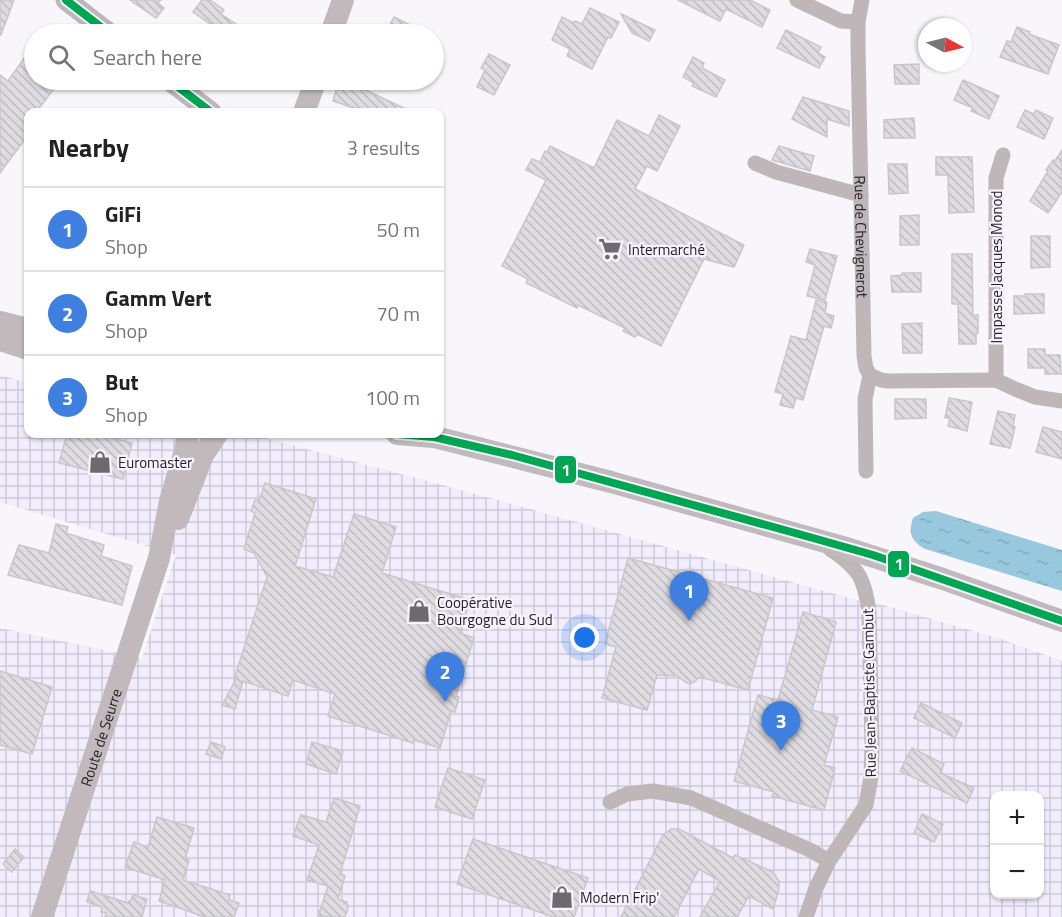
<!DOCTYPE html>
<html lang="en">
<head>
<meta charset="utf-8">
<style>
	body { margin:0; font-family:"Titillium Web",sans-serif; background:#f2f2f2; color:#222 }
	.controls { position:absolute; right:18px; bottom:18px; display:grid; overflow:hidden; border-radius:12px; box-shadow:0 2px 4px #0004 }
	.controls button { width:54px; height:54px; display:grid; place-items:center; padding:0; border:0; border-bottom:2px solid #e0e0e0; background:#fff; color:#222; font:30px sans-serif }
	.compass { position:absolute; left:918px; top:18px; width:54px; height:54px; border-radius:50%; background:#fff; box-shadow:0 2px 4px #0004; rotate:97deg }
	.you { position:absolute; left:585px; top:638px; width:21px; height:21px; margin:-15px; border:4px solid #fff; border-radius:50%; background:#1a73e8; box-shadow:0 0 0 9px #1a73e833 }
	.badge { display:grid; place-items:center; width:39px; height:39px; border-radius:50%; background:#d93025; color:#fff; font-size:20px; font-weight:700 }
	.pin { position:absolute; translate:-50% -50px; filter:drop-shadow(0 2px 3px #0008) }
	.pin::after { content:''; position:absolute; top:32px; width:21px; height:18px; background:inherit; clip-path:polygon(0 0,100% 0,50% 100%) }
	.list { margin:0; padding:0; list-style:none }
	h2 { display:flex; justify-content:space-between; align-items:center; height:78px; margin:0; padding:0 24px; font-size:26px }
	h2 small { font-size:20px; font-weight:400; color:#767676 }
	.list li { display:grid; grid-template-columns:39px 1fr auto; gap:18px; align-items:center; box-sizing:border-box; height:84px; padding:0 24px; border-top:2px solid #e0e0e0 }
	.list b { display:block; font-size:22px; white-space:nowrap }
	.list p { margin:0; font-size:20px; white-space:nowrap; color:#767676 }
	.list em { font-size:20px; font-style:normal; color:#767676 }
	.icon { flex:none; width:33px; height:33px; fill:none; stroke:currentColor; stroke-width:2; stroke-linecap:round; stroke-linejoin:round }
	.map { position:relative; flex:none; width:1062px; height:917px; overflow:hidden }
	.search { position:absolute; background:#fff; box-shadow:0 2px 4px #0004; left:24px; top:24px; width:420px; height:66px; display:flex; align-items:center; gap:15px; box-sizing:border-box; padding:0 21px; border-radius:33px; color:#767676; font-size:22px }
	.panel { position:absolute; background:#fff; box-shadow:0 2px 4px #0004; left:24px; top:108px; width:420px; height:330px; border-radius:12px }
	.map>svg:first-child { display:block }
	.industrial { fill:url(#industrial-grid); fill-rule:evenodd }
	.water { fill:url(#water-ripples) }
	.building { fill:url(#building-back-hatch); stroke:#c8c6cb; stroke-width:1.5 }
	.lines { fill:none; stroke-linecap:round; stroke-linejoin:round }
	.street { stroke:#bfb6b8; stroke-width:15 }
	.secondary { stroke:#beb5b8; stroke-width:21 }
	.primary { stroke:#c1b9bb; stroke-width:22 }
	.bus-1-casing { stroke:#f7f2fe; stroke-width:12 }
	.bus-1 { stroke:#00a651; stroke-width:8 }
	.labels { text-anchor:middle; dominant-baseline:central; stroke-width:4.5; stroke-linejoin:round; paint-order:stroke }
	.street-label { font-size:15px; fill:#201f23; stroke:#f7f2fe }
	.poi-label { font-size:15px; fill:#201f23; stroke:#f7f2fe; text-anchor:start }
	.line-badge { stroke:#f7f2fe; stroke-width:2 }
	.badge-label { font-size:16px; text-anchor:middle; font-weight:bold; fill:#fff }
</style>
</head>
<body>
<div class="map">
<svg width="1062" height="917" viewBox="0 0 1062 917">
	<defs>
		<pattern id="industrial-grid" width="8" height="8" patternUnits="userSpaceOnUse" patternTransform="scale(1.5)"><rect width="8" height="8" fill="#f1edfc"/><path d="M0 4h8M4 0v8" fill="none" stroke="#cecbd8"/></pattern>
		<pattern id="water-ripples" width="26" height="14" patternUnits="userSpaceOnUse" patternTransform="scale(1.5)"><rect width="26" height="14" fill="#97c8de"/><path d="M2 4q2-2 4 0t4 0M15 11q2-2 4 0t4 0" fill="none" stroke="#82abbe"/></pattern>
		<pattern id="building-back-hatch" width="6" height="6" patternUnits="userSpaceOnUse" patternTransform="scale(1.5)"><rect width="6" height="6" fill="#dfdce1"/><path d="M-1 5l2 2M0 0l6 6M5-1l2 2" fill="none" stroke="#bfbcc1"/></pattern>
	</defs>
	<rect width="100%" height="100%" fill="#f8f5fb"/>
	<!-- industrial -->
	<path class="industrial" d="M0 375 28 383V434H250L469 492 860 601 876 603 998 638 1062 661V917H0V628L142 658 176 555 0 502ZM994 796H1040V894H994Z"/>
	<!-- water -->
	<path class="water" d="M936 511 1062 550V591L925 549C911 541 908 533 913 518L923 512Z"/>
	<!-- building -->
	<g class="building">
		<path d="M0 0H14L1 35H0Z"/>
		<path d="M130 0H161L158 3 164 8 156 18Z"/>
		<path d="M202 0H210L224 10 221 14 251 34H225L193 12Z"/>
		<path d="M678 0H750L770 10 762 27 726 9 720 21Z"/>
		<path d="M590 8 619 22 611 38 608 37 592 69 567 56 570 49 552 40 562 17 574 23 575 21 582 24Z"/>
		<path d="M621 14 655 30 649 41 632 33Z"/>
		<path d="M394 17 410 25 404 34H385Z"/>
		<path d="M1017 27 1030 32 1029 34 1059 45 1048 74 1000 57 1007 41 1011 42Z"/>
		<path d="M786 30 821 47 818 53 825 57 819 68 777 48Z"/>
		<path d="M34 44V80H61L36 112H28V135L0 173V75L8 81Z"/>
		<path d="M489 54 510 65 494 95 477 87 485 70 481 68Z"/>
		<path d="M693 57 704 63 702 68 725 80 716 97 692 86 694 83 683 77Z"/>
		<path d="M919 64V84H895L894 65Z"/>
		<path d="M339 80H345L412 112H355L357 109 333 101Z"/>
		<path d="M963 80 999 96 989 119 971 111 973 108 954 100Z"/>
		<path d="M803 97 849 111V126L827 119V137L792 119Z"/>
		<path d="M1025 110 1034 114 1036 110 1053 118 1044 139 1017 127Z"/>
		<path d="M659 115 680 126 657 171 647 166 635 189 744 245 734 267 704 259 661 346 637 334 635 337 623 331 625 328 578 305 577 308 526 283 528 279 502 266 546 180 526 170 532 159 540 162 545 151 547 152 550 146 594 168 617 120 649 136Z"/>
		<path d="M914 118 915 138H884V120Z"/>
		<path d="M779 146 814 156 810 171 772 160Z"/>
		<path d="M1062 150V192L1048 213 1030 201 1048 171 1046 170 1053 160 1055 161Z"/>
		<path d="M936 157H972L974 212 949 213 948 175H936Z"/>
		<path d="M888 164H907L908 193 889 194Z"/>
		<path d="M919 215V245H900V216Z"/>
		<path d="M1031 236H1050V267L1031 268Z"/>
		<path d="M810 249 837 256 825 300 807 296 815 265 806 262Z"/>
		<path d="M952 254H972L973 315H978V333H976V344H959L958 304H952Z"/>
		<path d="M902 273H921V292H892L891 276 902 275Z"/>
		<path d="M1025 294H1044V313L1014 314V296H1025Z"/>
		<path d="M816 300 827 302 825 313 834 316 831 328 824 326 803 400 796 398 793 408 780 405 783 394 775 392 791 336 806 340Z"/>
		<path d="M922 323V353H903L902 324Z"/>
		<path d="M1028 349H1045V355H1060L1061 374H1045V368H1028Z"/>
		<path d="M949 398 972 402 967 431 948 426 950 418H945Z"/>
		<path d="M895 399H926V418L895 419Z"/>
		<path d="M998 411 1015 415 1013 427H1015L1010 448 990 444Z"/>
		<path d="M1043 427 1062 432V459L1036 452Z"/>
		<path d="M67 434H95L132 443 123 479 59 463Z"/>
		<path d="M265 483 316 499 295 566 333 577 354 514 396 527 382 573 470 600 460 633 474 638 456 696 459 697 455 712 451 711 440 748 414 740 413 743 328 716 335 694 293 680 288 696 243 681 235 709 222 705 236 679H234L267 577 254 553 244 549 255 513 251 511 255 500 259 501Z"/>
		<path d="M56 524 68 527 66 533 104 545 101 556 132 566 122 605 8 575 19 545 49 553Z"/>
		<path d="M628 558 773 598 748 690 700 677 694 682 690 684 685 682 678 676 657 675 647 710 602 698 616 647 605 644Z"/>
		<path d="M803 612 836 622 812 710 838 717 824 765 835 768 824 810 772 796 774 792 734 781 758 695 778 700Z"/>
		<path d="M0 671 52 687 32 754 0 745Z"/>
		<path d="M921 703 962 723 955 738 914 718Z"/>
		<path d="M211 742 225 747 221 759 206 754Z"/>
		<path d="M312 742 343 751 336 774 306 764Z"/>
		<path d="M912 748 944 764 940 773 974 788 967 803 900 771Z"/>
		<path d="M448 768 485 780 472 819 435 807Z"/>
		<path d="M334 798 360 806 340 874 345 876 338 899 347 902 348 908 345 917H318L328 886 307 880 319 845 293 836 301 815 326 822Z"/>
		<path d="M922 814 943 824 934 842 914 833Z"/>
		<path d="M157 817 194 828 185 859 189 860 183 880 230 895 229 900 239 903 234 917H205L159 901 165 880 125 867 134 842 148 847Z"/>
		<path d="M671 829H679L733 858 735 855 773 872 779 881V889L773 909 749 896 737 917H700L720 881 699 869 674 917H621L663 835Z"/>
		<path d="M473 839 588 878 574 917H554L457 884Z"/>
		<path d="M15 849 24 857 12 872 3 864Z"/>
		<path d="M90 891 128 903 129 901 130 902 133 895 147 899 142 917H105L106 913 101 912 102 907 87 902Z"/>
	</g>
	<g class="lines">
		<!-- street -->
		<g class="street">
			<path d="M797 0 841 21 858 22"/>
			<path id="s1" d="M862 0 858 22V46L864 356 866 368 870 375 865 399 866 471"/>
			<path d="M755 163 776 172 861 195"/>
			<path d="M870 375 881 380 888 381 996 380 1015 389 1035 397 1062 401"/>
			<path d="M996 380V178L1003 155"/>
			<path d="M610 802 627 794 653 791 691 798 810 850 829 861"/>
			<path d="M806 917 816 888 829 861 866 805 871 777 872 746 869 612C864 578 860 569 830 549"/>
		</g>
		<!-- secondary -->
		<g class="secondary">
			<path d="M66 0 110 34"/>
			<path d="M169 80 211 112"/>
		</g>
		<!-- primary -->
		<g class="primary">
			<path d="M331 34 343 0"/>
			<path d="M304 112 316 80"/>
			<path d="M0 322 28 329"/>
			<path d="M0 340 28 349"/>
			<path d="M397 434 434 437"/>
			<path d="M423 434 611 482 843 547 943 579 1062 621"/>
			<path d="M178 519 203 455 217 434"/>
			<path id="s2" d="M42 917 159 558 170 501 185 451 188 434"/>
		</g>
		<!-- bus-1 casing -->
		<g class="bus-1-casing">
			<g id="bus-1">
				<path d="M66 0 110 34"/>
				<path d="M169 80 211 112"/>
				<path d="M397 434 434 437 512 455 813 538 873 555 1062 621"/>
			</g>
		</g>
		<!-- bus-1 -->
		<use href="#bus-1" class="bus-1"/>
	</g>
	<!-- icons -->
	<defs>
		<g id="supermarket-bare" transform="scale(1.8)"><path d="M-6-5.5h2.5l.6 2H6L4.5 2H-2.5L-4.4-4H-6ZM-1.5 3.2a1.3 1.3 0 1 0 .1 0ZM3 3.2a1.3 1.3 0 1 0 .1 0Z" fill="#6c6a6f" stroke="#f7f2fe" stroke-width="2.5" paint-order="stroke"/></g>
		<g id="shop-bare" transform="scale(1.8)"><path d="M-5-2.5h2.3a2.7 3.5 0 0 1 5.4 0H5L5.5 6h-11ZM-1.5-2.5h3a1.5 2.3 0 0 0-3 0Z" fill="#6c6a6f" stroke="#f7f2fe" stroke-width="2.5" paint-order="stroke"/></g>
	</defs>
	<g fill-rule="evenodd">
		<use href="#supermarket-bare" x="610" y="249"/>
		<use href="#shop-bare" x="100" y="462"/>
		<use href="#shop-bare" x="419" y="611"/>
		<use href="#shop-bare" x="562" y="897"/>
	</g>
	<g class="labels">
		<!-- street labels -->
		<g class="street-label">
			<text stroke="none"><textPath href="#s1" startOffset="237">Rue de Chevignerot</textPath></text>
			<text transform="translate(996 267) rotate(-90)">Impasse Jacques Monod</text>
			<text transform="translate(869 693) rotate(-91)">Rue Jean-Baptiste Gambut</text>
			<text stroke="none"><textPath href="#s2" startOffset="189">Route de Seurre</textPath></text>
		</g>
		<!-- poi labels -->
		<g class="poi-label">
			<text x="628" y="249">Intermarché</text>
			<text x="118" y="462">Euromaster</text>
			<text x="437" y="602">Coopérative<tspan x="437" dy="17">Bourgogne du Sud</tspan></text>
			<text x="580" y="897">Modern Frip'</text>
		</g>
	</g>
	<g class="line-badge">
		<rect x="554" y="455" width="23" height="29" rx="6" fill="#00a651"/>
		<rect x="887" y="550" width="23" height="28" rx="6" fill="#00a651"/>
	</g>
	<g class="badge-label">
		<text x="566" y="476">1</text>
		<text x="899" y="570">1</text>
	</g>
</svg>
<div class="controls">
<button>+</button>
<button>−</button>
</div>
<svg class="compass" viewBox="-18 -18 36 36"><path d="M0-13l5 13h-10z" fill="#e53935"/><path d="M0 13l5-13h-10z" fill="#767676"/></svg>
<div class="you"></div>
<div class="pin badge" style="left:689px;top:621px;background:#3f7fe0">1</div>
<div class="pin badge" style="left:445px;top:702px;background:#3f7fe0">2</div>
<div class="pin badge" style="left:781px;top:751px;background:#3f7fe0">3</div>
<div class="search"><svg class="icon" aria-label="search" viewBox="0 0 24 24"><circle cx="10" cy="10" r="6"/><path d="M15 15l6 6"/></svg>Search here</div>
<section class="panel">
<h2>Nearby<small>3 results</small></h2>
<ul class="list">
<li><span class="badge" style="background:#3f7fe0">1</span><div><b>GiFi</b><p>Shop</p></div><em>50 m</em></li>
<li><span class="badge" style="background:#3f7fe0">2</span><div><b>Gamm Vert</b><p>Shop</p></div><em>70 m</em></li>
<li><span class="badge" style="background:#3f7fe0">3</span><div><b>But</b><p>Shop</p></div><em>100 m</em></li>
</ul>
</section>
</div>
</body>
</html>
